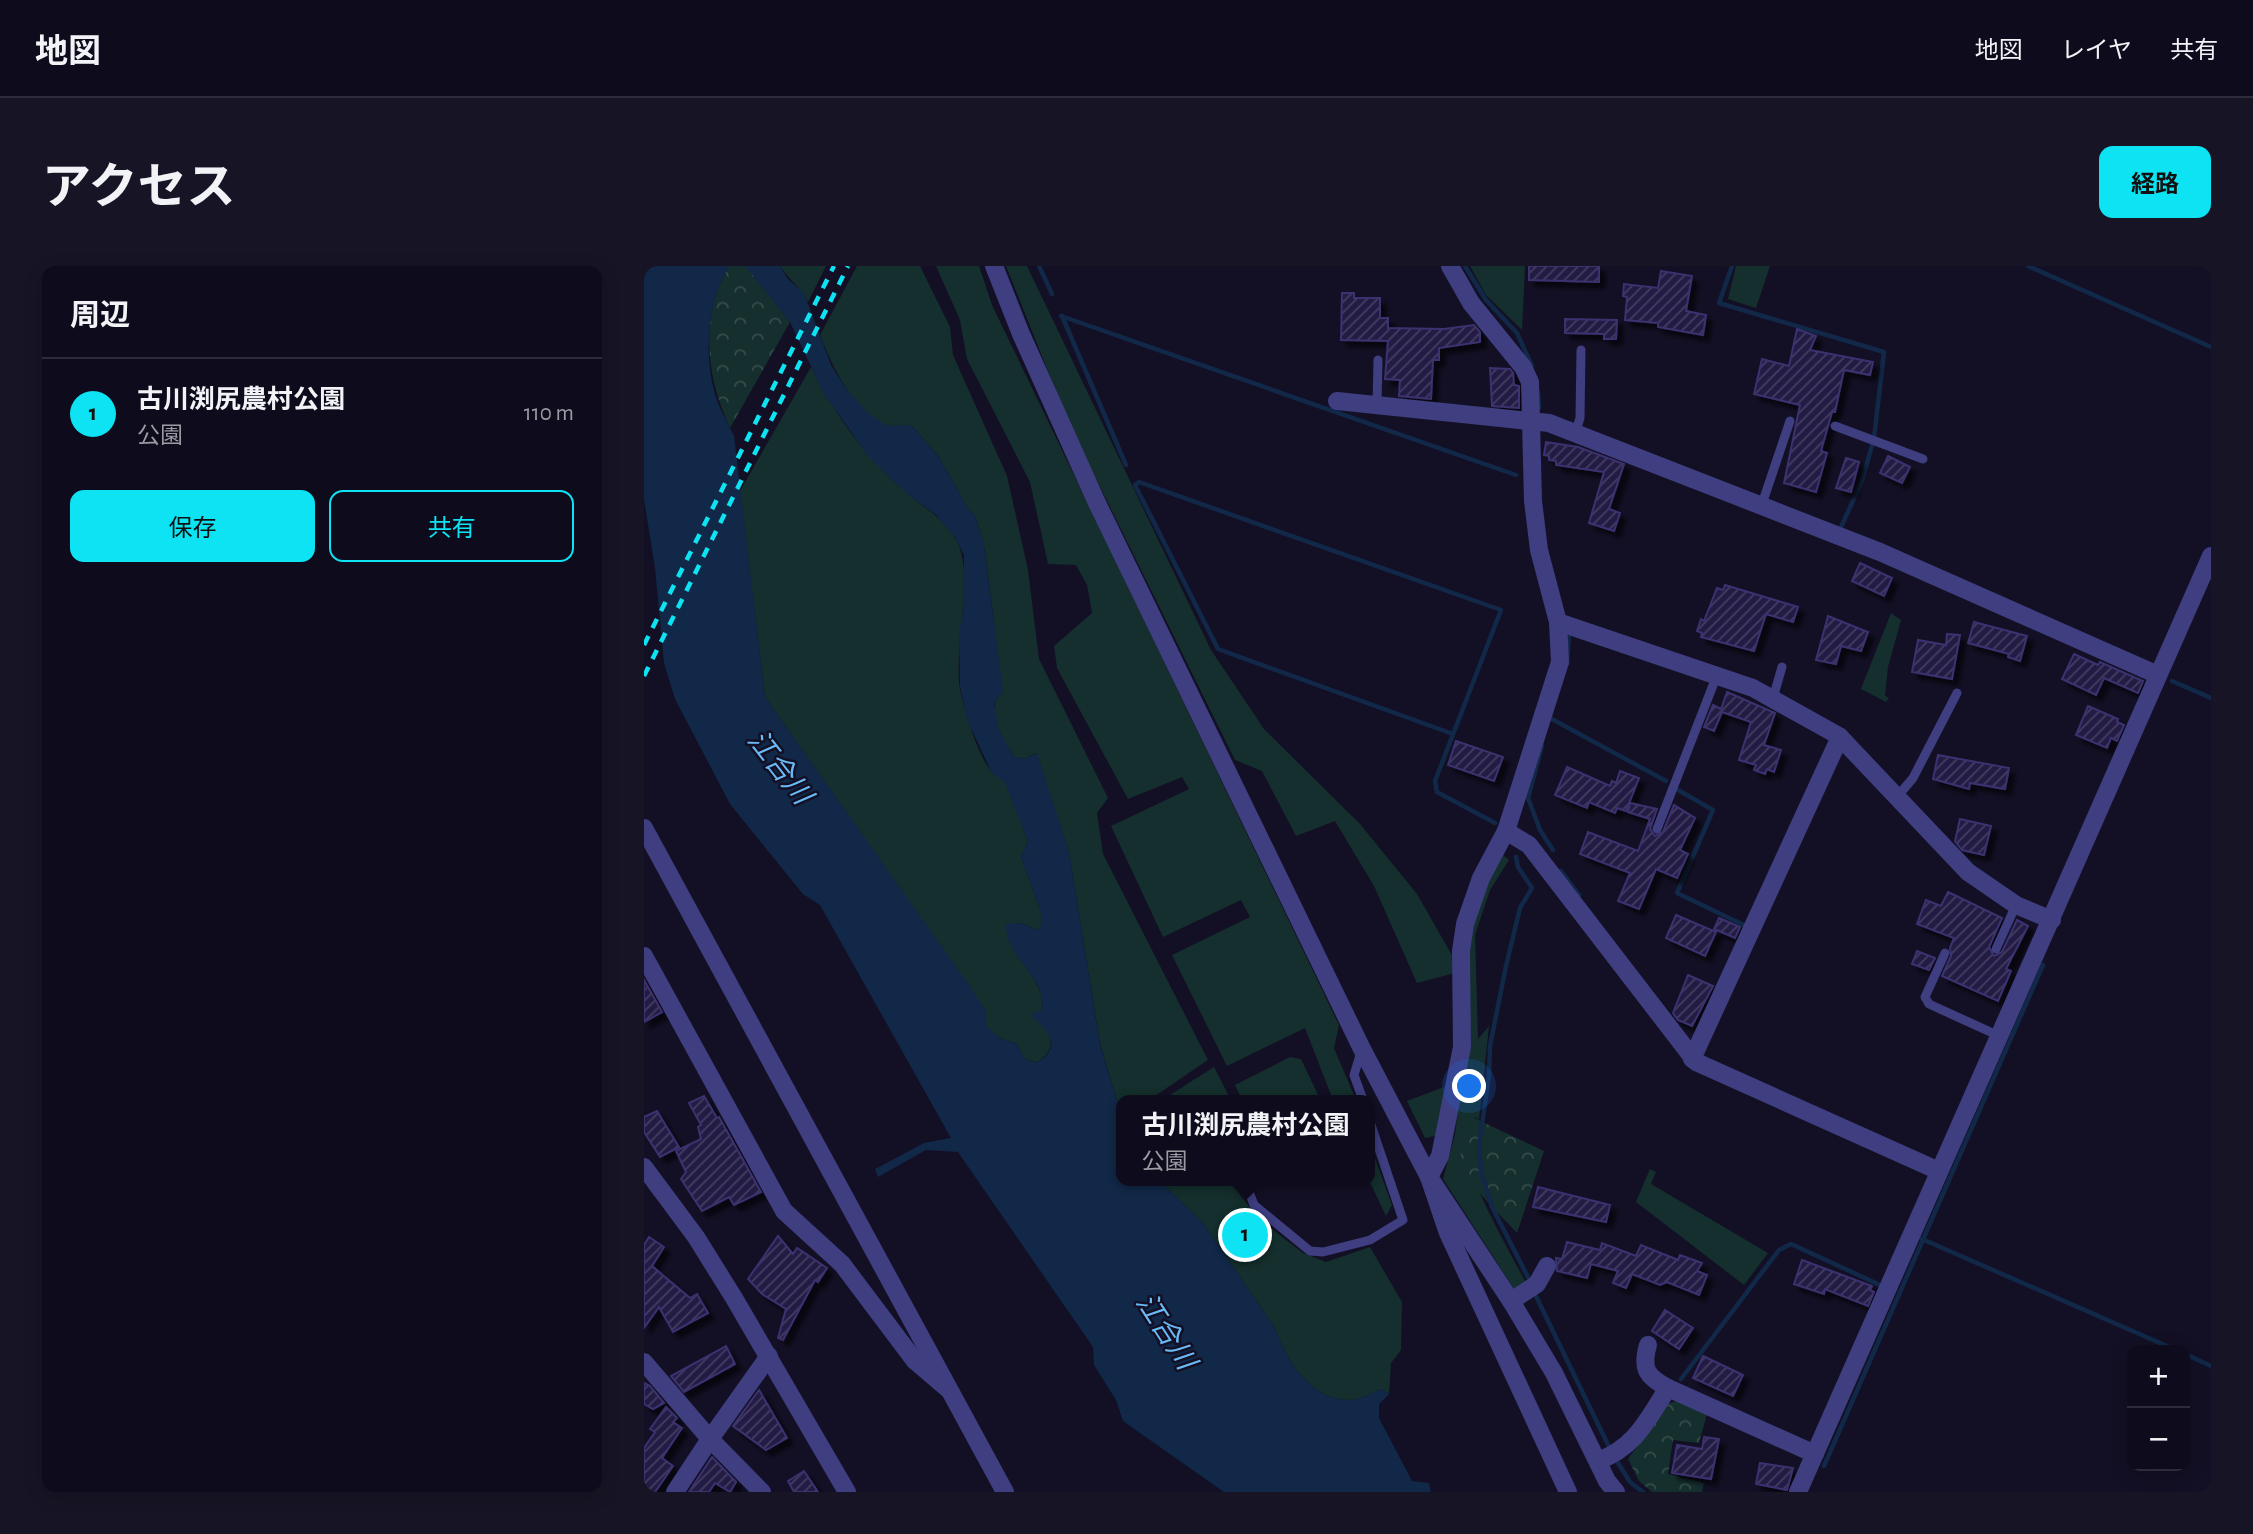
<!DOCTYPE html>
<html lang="ja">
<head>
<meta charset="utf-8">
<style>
	body { margin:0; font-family:"Alegreya Sans","Noto Sans JP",sans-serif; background:#171525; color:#f1f3f6 }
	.controls { position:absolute; right:21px; bottom:21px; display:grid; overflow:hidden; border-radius:14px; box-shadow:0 4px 18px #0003 }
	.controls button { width:63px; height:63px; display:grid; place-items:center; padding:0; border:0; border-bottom:2px solid #2e2c3b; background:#0e0c1c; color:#f1f3f6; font:35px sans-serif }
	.you { position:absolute; left:826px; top:821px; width:24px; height:24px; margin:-18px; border:5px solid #fff; border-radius:50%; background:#1a73e8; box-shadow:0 0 0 10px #1a73e833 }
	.badge { display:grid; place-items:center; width:46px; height:46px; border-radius:50%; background:#0de3f2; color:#111; font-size:23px; font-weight:700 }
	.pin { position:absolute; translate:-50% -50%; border:4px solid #fff; box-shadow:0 2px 7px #0006 }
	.popup { position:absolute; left:472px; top:829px; width:259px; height:91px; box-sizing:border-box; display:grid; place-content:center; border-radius:14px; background:#0e0c1c; filter:drop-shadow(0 2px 5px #0005); font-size:23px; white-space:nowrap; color:#9b9ba3 }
	.popup b { font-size:26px; color:#f1f3f6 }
	.popup::after { content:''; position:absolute; left:50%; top:100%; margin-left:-14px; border:14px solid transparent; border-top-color:#0e0c1c }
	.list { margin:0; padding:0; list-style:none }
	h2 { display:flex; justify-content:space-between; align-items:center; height:91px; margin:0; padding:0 28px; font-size:30px }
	h2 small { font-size:23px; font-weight:400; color:#9b9ba3 }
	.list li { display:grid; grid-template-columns:46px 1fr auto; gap:21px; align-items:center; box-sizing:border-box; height:112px; padding:0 28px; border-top:2px solid #2e2c3b }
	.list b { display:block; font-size:26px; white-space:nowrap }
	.list p { margin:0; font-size:23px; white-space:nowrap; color:#9b9ba3 }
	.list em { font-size:23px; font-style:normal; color:#9b9ba3 }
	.actions { display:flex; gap:14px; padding:21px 28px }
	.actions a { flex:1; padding:16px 0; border:2px solid #0de3f2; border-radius:14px; text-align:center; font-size:24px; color:#0de3f2 }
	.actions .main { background:#0de3f2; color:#111 }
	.map { position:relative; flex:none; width:1567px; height:1226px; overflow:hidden; border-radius:14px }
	header { display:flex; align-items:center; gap:42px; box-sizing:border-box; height:98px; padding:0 35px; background:#0e0c1c; border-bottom:2px solid #2e2c3b }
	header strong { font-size:33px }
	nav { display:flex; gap:38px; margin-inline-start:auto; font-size:24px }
	.intro { display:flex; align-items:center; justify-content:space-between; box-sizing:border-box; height:168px; padding:0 42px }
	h1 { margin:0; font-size:49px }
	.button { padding:18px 32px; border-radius:14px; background:#0de3f2; color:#111; font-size:24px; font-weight:700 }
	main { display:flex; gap:42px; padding:0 42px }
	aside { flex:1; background:#0e0c1c; border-radius:14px; box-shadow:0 4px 18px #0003 }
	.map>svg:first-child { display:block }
	.green { fill:#142f2d }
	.forest { fill:url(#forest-crowns) }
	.water { fill:#112848 }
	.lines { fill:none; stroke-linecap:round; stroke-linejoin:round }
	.stream { stroke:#112848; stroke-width:4.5 }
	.building { fill:url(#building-hatch); stroke:#3b3170; stroke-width:2; filter:url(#shadow) }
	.service { stroke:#3e3e81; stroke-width:9 }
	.minor { stroke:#3e3e81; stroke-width:18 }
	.tertiary { stroke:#3e3e81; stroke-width:18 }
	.rail { stroke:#0de3f2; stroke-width:4.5; stroke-dasharray:10 9; stroke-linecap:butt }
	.labels { text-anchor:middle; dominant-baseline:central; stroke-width:5; stroke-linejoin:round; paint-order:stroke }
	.water-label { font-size:28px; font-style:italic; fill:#6abaf7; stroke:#131025 }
</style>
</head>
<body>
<header>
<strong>地図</strong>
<nav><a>地図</a><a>レイヤ</a><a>共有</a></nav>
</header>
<div class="intro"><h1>アクセス</h1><a class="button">経路</a></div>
<main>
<aside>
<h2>周辺<small></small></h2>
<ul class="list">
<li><span class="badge">1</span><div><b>古川渕尻農村公園</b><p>公園</p></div><em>110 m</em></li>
</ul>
<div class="actions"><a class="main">保存</a><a>共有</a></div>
</aside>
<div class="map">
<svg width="1567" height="1226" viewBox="0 0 1567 1226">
	<defs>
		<pattern id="forest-crowns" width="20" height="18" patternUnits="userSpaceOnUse" patternTransform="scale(1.75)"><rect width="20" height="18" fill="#142f2d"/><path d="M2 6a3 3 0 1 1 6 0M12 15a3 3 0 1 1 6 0" fill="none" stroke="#364c4c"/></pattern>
		<pattern id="building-hatch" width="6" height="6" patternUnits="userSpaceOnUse" patternTransform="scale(1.75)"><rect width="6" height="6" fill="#241d45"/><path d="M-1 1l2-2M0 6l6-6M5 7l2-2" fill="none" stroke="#433d61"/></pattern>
		<filter id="shadow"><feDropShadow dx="6" dy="6" stdDeviation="2" flood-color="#0009"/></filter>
	</defs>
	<rect width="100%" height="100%" fill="#131025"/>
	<!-- green -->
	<g class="green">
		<path d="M136 0H182L164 36C158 22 144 13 136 0Z"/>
		<path d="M213 0H276L306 61 309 89 363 210 384 304 395 393 464 532 453 547 459 588 564 794 505 834H477V848L456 778 425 586 392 487 380 493 370 491C360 474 344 451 353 431L350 355 340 280 331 250 324 243 295 191 267 159C260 160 251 162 245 160 213 153 186 96 176 69Z"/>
		<path d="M292 0H335L348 39 695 759 690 782 712 834H689L661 762 583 800 528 689 606 651 597 634 519 671 467 560 545 523 538 511 484 533 413 402 410 380 448 347 443 319 432 299 404 298 386 216 323 93 316 54Z"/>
		<path d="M362 0H383L567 384 620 463 716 558 773 628 809 691 811 707 773 717 730 620 691 555 652 570 618 505 591 494 425 158Z"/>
		<path d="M826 0H881L878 64 842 29Z"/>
		<path d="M1092 0H1126L1112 42 1084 33Z"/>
		<path d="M167 101C190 148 221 190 260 224 278 241 302 253 313 275 331 312 309 379 316 423 320 444 334 491 349 507 352 511 359 512 361 516 373 532 377 558 384 576L377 591 398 649 397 660 393 664 378 657 362 659 398 729V745L392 747C406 767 417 782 392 797L380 792 373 778 356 772 342 761 341 744 121 431 96 225Z"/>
		<path d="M1247 347 1257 354 1244 401 1241 430 1245 432 1242 436 1217 423Z"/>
		<path d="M859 589 865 594 846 624 831 669 834 773 845 760 835 854 831 851 817 874C830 924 859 973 883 1019L872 1026 799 913 811 868 822 785 823 674 840 621Z"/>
		<path d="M646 791 657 793 675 831 668 834H598L591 819Z"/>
		<path d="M570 801 587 834H518Z"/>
		<path d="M800 821 795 869 781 872 763 835Z"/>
		<path d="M725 876 748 939 742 950 725 914Z"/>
		<path d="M1006 903 1012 906 1007 918 1124 987 1100 1019 992 936Z"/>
		<path d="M515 915H594L596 929 615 953 659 987 682 996 726 981 758 1036 757 1084 747 1097 745 1128 737 1123C728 1127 716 1134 706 1134 667 1134 642 1095 631 1062L559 957Z"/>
	</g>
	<!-- forest -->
	<g class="forest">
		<path d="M85 0H101L107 5 146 56 86 162C62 111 55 51 85 0Z"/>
		<path d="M830 852 900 885 873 967C852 943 811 911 817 876 818 868 825 859 830 852Z"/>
		<path d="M1034 1135 1063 1148 1055 1177 1029 1174 1024 1208 1060 1217 1058 1226H1008L995 1215 984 1193 1025 1137Z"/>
	</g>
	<!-- water -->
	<path class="water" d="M0 0H85C63 37 59 89 72 131 76 144 84 157 90 170L121 431 327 722 341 744 343 761 356 772 373 778 380 792 392 797C418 782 407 766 388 751L389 746 398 745C403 709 362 694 362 658L378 657 393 664 397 660 398 649 377 591 384 576 361 516 348 507 323 454 316 420 315 365 319 348 320 289 311 271 292 249 261 226 225 191 180 128 146 56 101 0H136L143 12 160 27 187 99 201 121 223 146 243 160 267 159 295 191 324 243 331 250 340 280 359 425 350 438 355 464 370 491 380 493 393 487 425 586 456 779 477 848V915H515L559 957 631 1062C642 1095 667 1134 706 1134 716 1134 728 1127 737 1123L745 1128 735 1138V1152L768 1215 785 1217 787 1226H580L479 1155 472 1134 450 1099 449 1081 314 886 282 884 234 911 231 903 280 877 307 872 176 639 159 628 86 538 31 433 20 397 11 302 0 233Z"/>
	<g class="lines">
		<!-- stream -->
		<g class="stream">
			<path d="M395 0 408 28"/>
			<path d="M821 0 842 34 873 67 888 100"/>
			<path d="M1088 0 1075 37 1240 86 1230 172 1218 215 1197 261"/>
			<path d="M1384 0 1567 81"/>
			<path d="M417 50 872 209"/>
			<path d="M418 50 482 199"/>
			<path d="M894 126 895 142"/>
			<path d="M923 398 925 367"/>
			<path d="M1528 415 1567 432"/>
			<path d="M906 452 1022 515"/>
			<path d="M809 468 574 383 491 219 495 216 857 344 791 515 793 526 851 557"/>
			<path d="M898 480 884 532 896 564 909 584"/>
			<path d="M1034 524 1069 544 1033 627 1104 661"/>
			<path d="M872 591 874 601 888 622 876 642 862 700 846 780 845 810 835 880 837 906 848 941 887 1017"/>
			<path d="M917 605 935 629"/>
			<path d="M1278 973 1532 1084"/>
			<path d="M890 1026 967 1185"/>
			<path d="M1541 1088 1567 1100"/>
			<path d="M1037 1113 1135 984 1147 978 1236 1019"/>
			<path d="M971 1192 986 1216 999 1226"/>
			<path d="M1180 1200 1399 699"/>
		</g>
	</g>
	<!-- building -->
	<g class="building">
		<path d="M885 0H955V16L885 14Z"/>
		<path d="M1017 5 1048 10 1042 45 1062 49 1059 69 1014 61V57L981 54 983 31 979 30 980 18 1014 22Z"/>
		<path d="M698 27H710V32H736V52H744V62L800 63 830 59 836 66V76L795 82V94H789L787 133 755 130 756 114 741 113 744 75 697 74Z"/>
		<path d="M921 53 973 54 972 73H960V68L921 67Z"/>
		<path d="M1153 63 1172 70 1166 84 1229 96 1226 109 1200 104 1191 146H1188L1177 185 1183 187 1172 226 1140 217 1156 139 1110 128 1118 93 1145 100Z"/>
		<path d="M846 102 866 103 869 107 870 119 875 120V142L848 140Z"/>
		<path d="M902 176 934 181 980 198 965 243 976 247 970 265 945 257 960 206 912 199V195L905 194V190L900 189Z"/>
		<path d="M1244 190 1266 201 1258 217 1236 207Z"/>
		<path d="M1202 192 1215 196 1207 226 1192 222Z"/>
		<path d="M1216 297 1248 312 1240 330 1208 315Z"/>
		<path d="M1081 319 1154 341 1149 356 1122 348 1110 385 1057 371 1058 367 1053 365 1057 353 1060 355 1073 322 1079 324Z"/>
		<path d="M1184 350 1224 366 1217 385 1197 380 1192 398 1172 394Z"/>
		<path d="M1330 356 1383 370 1376 395 1364 391 1365 388 1324 377Z"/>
		<path d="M1303 368 1316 369 1308 413 1268 406 1274 374 1302 379Z"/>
		<path d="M1430 388 1454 399 1456 396 1499 415 1494 427 1460 412 1452 429 1418 413Z"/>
		<path d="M1083 426 1131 447 1120 479 1137 484 1130 506 1123 503 1121 508 1110 504 1112 499 1095 494 1107 456 1078 446 1070 465 1060 461 1069 439 1077 443Z"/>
		<path d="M1444 440 1474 453 1473 456 1480 459 1473 475 1467 472 1463 482 1432 469Z"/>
		<path d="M812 475 859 491 850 515 804 499Z"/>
		<path d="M1294 489 1365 502 1361 523 1326 517 1325 523 1289 513Z"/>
		<path d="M923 501 966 520 968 515 972 517 976 505 995 512 982 545 973 542 971 547 945 536 943 542 911 529Z"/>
		<path d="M986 537 1013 543 1006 563 1011 570 1019 566 1030 539 1051 552 1036 584 1044 588 1033 612 1012 603 995 643 974 635 986 607 936 588 944 566 994 585 1006 553 984 546Z"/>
		<path d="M1316 553 1347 560 1340 589 1318 584 1311 575Z"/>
		<path d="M1304 626 1358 652 1345 681 1350 690 1358 686 1373 654 1384 660 1362 703 1367 705 1354 735 1298 710 1307 690 1306 682 1310 672 1273 658 1282 634 1297 640Z"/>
		<path d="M1032 649 1072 666 1061 690 1022 672Z"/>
		<path d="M1075 652 1096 661 1091 672 1070 663Z"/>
		<path d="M1273 685 1291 692 1285 704 1268 698Z"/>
		<path d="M1044 709 1069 720 1048 760 1034 754 1029 747Z"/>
		<path d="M0 714 18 746 0 756Z"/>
		<path d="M60 830 73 852 75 851 117 926 90 939 85 931 58 945 37 913 42 906 32 885 57 873 54 861 57 859 45 837Z"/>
		<path d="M13 845 35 881 16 891 0 866V851Z"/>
		<path d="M894 921 966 939 962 956 889 941Z"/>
		<path d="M134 970 149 988 153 982 183 1002 174 1016 171 1014 139 1074 134 1072 142 1043 118 1028 104 1013Z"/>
		<path d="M5 971 20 981 8 1000 46 1032 53 1028 64 1047 29 1066 15 1041 0 1062V979Z"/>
		<path d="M923 976 956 984 958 977 992 990 997 979 1034 994 1036 989 1058 997 1053 1005 1063 1009 1055 1029 1023 1016 1016 1019 988 1008 982 1022 969 1017 974 1005 947 998 943 1012 913 1005 912 992 918 993Z"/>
		<path d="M1158 994 1228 1020 1226 1024 1230 1026 1224 1040 1181 1023 1180 1028 1150 1018Z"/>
		<path d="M1021 1044 1049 1062 1035 1083 1008 1065Z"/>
		<path d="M82 1080 91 1098 40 1126 27 1110Z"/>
		<path d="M1059 1090 1099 1109 1089 1130 1049 1112Z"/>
		<path d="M0 1117 6 1120 20 1137 9 1143 0 1138Z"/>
		<path d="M115 1124 143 1172 122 1184 89 1160Z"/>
		<path d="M22 1141 33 1152 29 1156 38 1162 18 1192 29 1200 11 1226H0V1182L11 1166 6 1163Z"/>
		<path d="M1060 1171 1075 1173 1067 1213 1028 1207 1033 1179 1058 1183Z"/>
		<path d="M68 1191 92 1216 86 1226 71 1217 65 1226H45Z"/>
		<path d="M1116 1197 1149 1202 1143 1224 1112 1218Z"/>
		<path d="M160 1205 174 1226H150L144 1215Z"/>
	</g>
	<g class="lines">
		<!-- service -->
		<g class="service">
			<path d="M733 139 734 94"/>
			<path d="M1191 160 1279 193"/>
			<path d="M931 168 936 152 937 84"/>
			<path d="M1117 241 1146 155"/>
			<path d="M1129 432 1138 401"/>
			<path d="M1253 531 1269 512 1313 427"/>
			<path d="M1013 563 1073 409"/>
			<path d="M1352 683 1372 639"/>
			<path d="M1301 687 1281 731 1285 738 1353 769"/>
			<path d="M717 786 710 809 719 834"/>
			<path d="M601 915 610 939 666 985 679 986 726 974 759 954 725 853"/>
		</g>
		<!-- minor -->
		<g class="minor">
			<path d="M806 0 827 37 879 101 886 116 889 235 895 284 914 356 916 396 862 565 837 612 821 658 817 685 818 781 796 890 785 911 804 967 924 1226"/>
			<path d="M693 135 905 157 1236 286 1514 409"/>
			<path d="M914 356 1109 422 1195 470 1324 606 1372 639 1408 654"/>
			<path d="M862 565 885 579 1052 796 1295 905"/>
			<path d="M0 690 140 945 198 998 271 1095 305 1124"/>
			<path d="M1048 793 1196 471"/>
			<path d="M867 1035 893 1018 903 1000"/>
			<path d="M1004 1079C997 1103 1003 1111 1024 1122"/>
			<path d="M0 1096 66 1173 31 1226"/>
			<path d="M954 1195C992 1181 1003 1154 1024 1122L1171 1188"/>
			<path d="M118 1226 66 1173 125 1090"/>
			<path d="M1154 1226 1567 290"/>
		</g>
		<!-- tertiary -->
		<g class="tertiary">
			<path d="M350 0 377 68 453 237 718 783 785 911 867 1035 910 1107 963 1215 972 1226"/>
			<path d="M0 562 361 1226"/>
			<path d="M0 901 52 971 90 1032 203 1226"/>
		</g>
		<!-- rail -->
		<g class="rail">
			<path d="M0 379 190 0"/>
			<path d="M0 410 204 0"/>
		</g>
	</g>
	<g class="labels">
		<!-- water labels -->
		<g class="water-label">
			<text transform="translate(135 502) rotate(52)">江合川</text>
			<text transform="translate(521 1066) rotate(57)">江合川</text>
		</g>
	</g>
</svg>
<div class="controls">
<button>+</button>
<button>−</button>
</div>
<div class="you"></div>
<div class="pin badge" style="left:601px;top:969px">1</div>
<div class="popup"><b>古川渕尻農村公園</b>公園</div>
</div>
</main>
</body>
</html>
